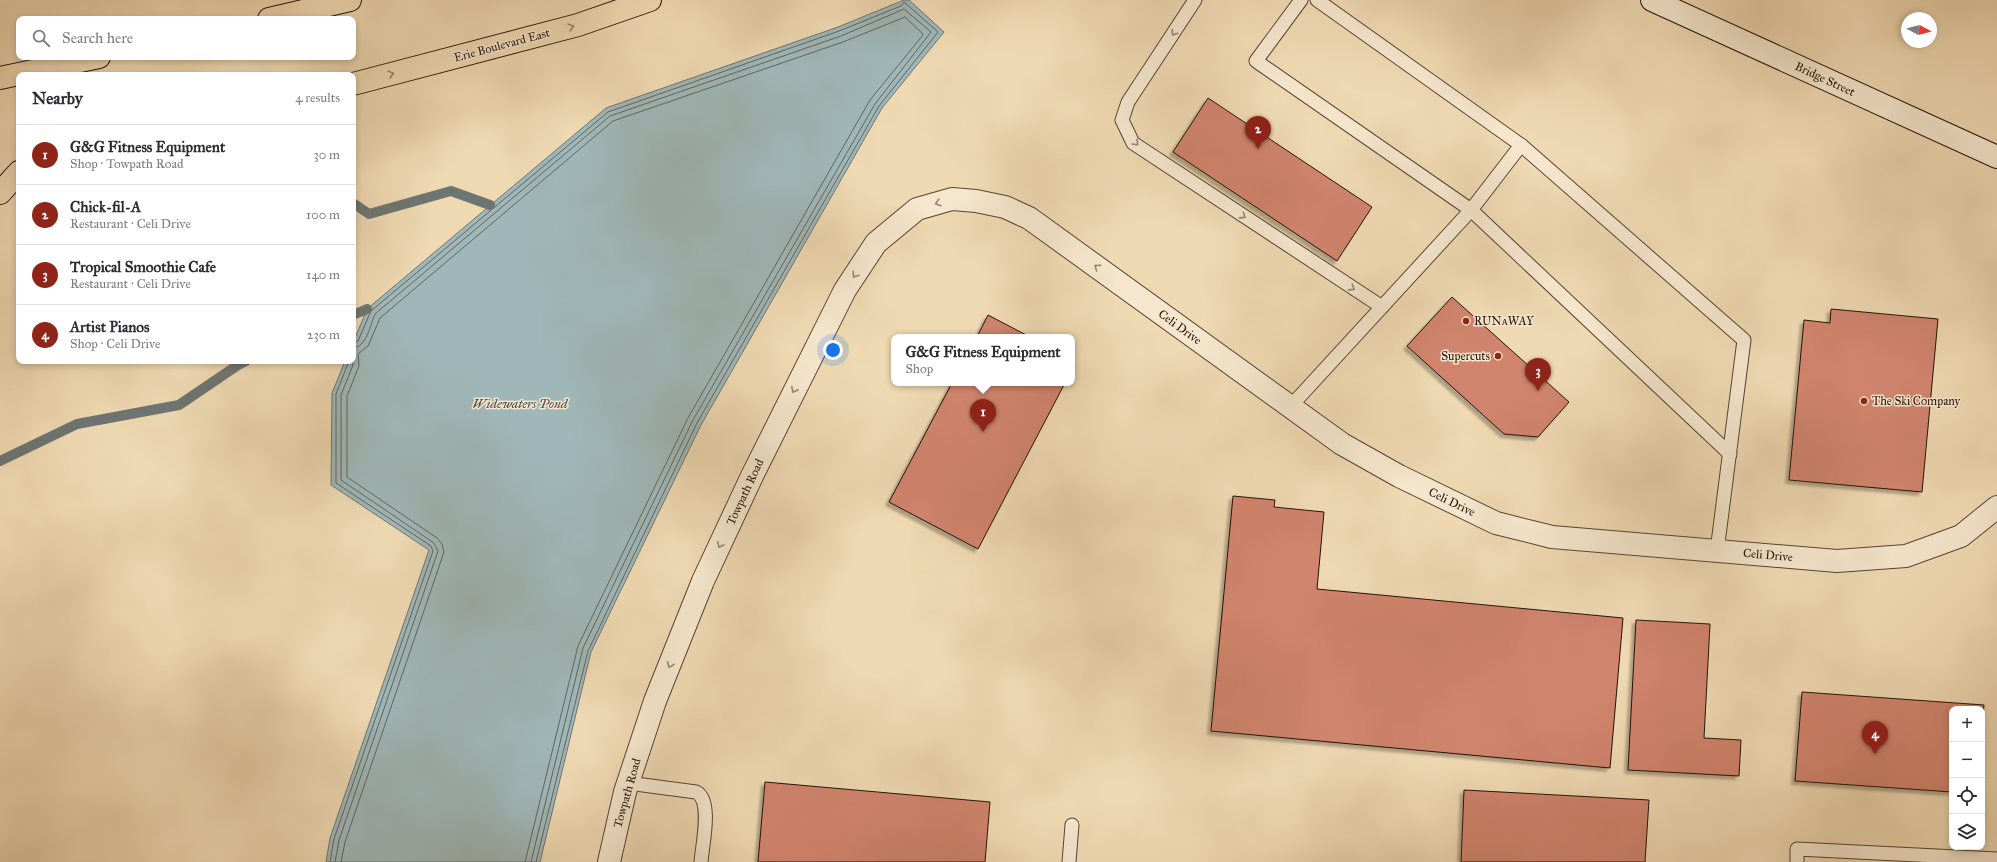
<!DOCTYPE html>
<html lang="en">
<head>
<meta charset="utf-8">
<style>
	body { margin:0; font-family:"IM FELL Great Primer",serif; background:#f2f2f3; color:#2b2b33 }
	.controls { position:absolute; right:12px; bottom:12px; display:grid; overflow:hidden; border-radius:8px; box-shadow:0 2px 6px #0003 }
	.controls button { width:36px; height:36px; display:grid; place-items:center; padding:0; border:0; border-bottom:1px solid #e1e1e2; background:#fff; color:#2b2b33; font:20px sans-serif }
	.compass { position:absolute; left:1901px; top:12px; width:36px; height:36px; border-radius:50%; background:#fff; box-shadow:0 2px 6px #0003; rotate:97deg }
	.you { position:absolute; left:833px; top:350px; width:14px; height:14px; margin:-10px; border:3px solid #fff; border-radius:50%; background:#1a73e8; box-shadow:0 0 0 6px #1a73e833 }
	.badge { display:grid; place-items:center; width:26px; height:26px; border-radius:50%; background:#8f2418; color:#fff; font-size:13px; font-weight:700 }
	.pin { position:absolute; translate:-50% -33px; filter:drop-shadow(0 1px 2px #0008) }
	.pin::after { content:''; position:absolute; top:21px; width:14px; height:12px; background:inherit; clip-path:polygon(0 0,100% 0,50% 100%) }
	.popup { position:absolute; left:891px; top:334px; width:184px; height:52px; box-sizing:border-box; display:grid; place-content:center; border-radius:8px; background:#fff; filter:drop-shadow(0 1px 3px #0005); font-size:13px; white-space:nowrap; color:#7c7c81 }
	.popup b { font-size:15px; color:#2b2b33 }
	.popup::after { content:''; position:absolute; left:50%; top:100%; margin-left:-8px; border:8px solid transparent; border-top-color:#fff }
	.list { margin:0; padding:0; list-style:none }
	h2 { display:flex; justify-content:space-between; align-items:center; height:52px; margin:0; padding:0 16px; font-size:17px }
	h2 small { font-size:13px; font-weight:400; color:#7c7c81 }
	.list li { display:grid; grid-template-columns:26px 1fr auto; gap:12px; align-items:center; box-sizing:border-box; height:60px; padding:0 16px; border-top:1px solid #e1e1e2 }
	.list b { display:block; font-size:15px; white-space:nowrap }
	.list p { margin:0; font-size:13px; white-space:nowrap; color:#7c7c81 }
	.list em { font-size:13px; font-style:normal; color:#7c7c81 }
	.icon { flex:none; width:22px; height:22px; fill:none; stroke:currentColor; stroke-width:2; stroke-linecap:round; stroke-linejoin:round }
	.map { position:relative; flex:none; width:1997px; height:862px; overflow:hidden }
	.search { position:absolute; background:#fff; box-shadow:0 2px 6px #0003; left:16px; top:16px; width:340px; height:44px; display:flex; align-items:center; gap:10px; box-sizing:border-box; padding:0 14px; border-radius:8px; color:#7c7c81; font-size:15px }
	.panel { position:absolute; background:#fff; box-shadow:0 2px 6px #0003; left:16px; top:72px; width:340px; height:292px; border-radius:8px }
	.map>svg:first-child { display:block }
	.water { fill:#9fb7b8; stroke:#6d7572 }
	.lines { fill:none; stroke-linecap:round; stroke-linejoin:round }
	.shore { stroke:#616460; stroke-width:1 }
	.stream { stroke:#6d7572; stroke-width:10 }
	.building { fill:#d0846d; stroke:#231108; filter:url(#shadow) }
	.service-casing { stroke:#564332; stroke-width:15 }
	.minor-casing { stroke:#564332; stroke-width:24 }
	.secondary-casing { stroke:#231108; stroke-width:24 }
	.primary-casing { stroke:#231108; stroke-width:24 }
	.service { stroke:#f5e6cd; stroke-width:13 }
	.minor { stroke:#f5e6cd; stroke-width:22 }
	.secondary { stroke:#f5e6cd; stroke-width:22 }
	.primary { stroke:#efd9b2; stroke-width:22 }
	.oneway { stroke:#937f66 }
	.oneway2 { stroke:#968674 }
	.poi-dot { fill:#8f2418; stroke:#f5e6cd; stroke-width:1.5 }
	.labels { text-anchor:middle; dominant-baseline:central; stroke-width:3; stroke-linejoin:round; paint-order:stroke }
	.street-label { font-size:12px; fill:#231108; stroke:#f5e6cd }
	.poi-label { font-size:12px; fill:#231108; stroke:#f5e6cd; text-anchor:start }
	.water-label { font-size:13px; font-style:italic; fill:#4e4b46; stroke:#f5e6cd }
</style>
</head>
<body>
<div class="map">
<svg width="1997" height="862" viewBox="0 0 1997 862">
	<defs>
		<filter id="shadow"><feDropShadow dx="-3.5" dy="3.5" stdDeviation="1" flood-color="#0004"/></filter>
	</defs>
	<rect width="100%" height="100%" fill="#efd9b2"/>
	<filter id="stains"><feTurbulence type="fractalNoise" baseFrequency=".005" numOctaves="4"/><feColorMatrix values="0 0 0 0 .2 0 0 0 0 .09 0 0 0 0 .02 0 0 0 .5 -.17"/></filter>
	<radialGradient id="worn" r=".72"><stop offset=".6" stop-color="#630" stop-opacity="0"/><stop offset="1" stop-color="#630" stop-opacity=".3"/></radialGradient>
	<!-- water -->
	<path class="water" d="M904 0H909L944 32 882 108 701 425 591 652 540 862H326L330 838 429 550 331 485 332 393 345 361H353V343L367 309 606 108 838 27Z"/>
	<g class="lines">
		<!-- shore -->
		<g class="shore">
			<path d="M353 343 358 341 371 311 608 112 839 31 901 6 904 2 938 32 879 106 697 423 588 651 536 862"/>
			<path d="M353 348C367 347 370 325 375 314L610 116 841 36 904 9 931 32 875 104 693 420 583 648 531 862"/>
			<path d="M330 862 334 839 433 551 431 546 336 483V394L349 361"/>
			<path d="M335 862 339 840 438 551 434 543 341 480V395L353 365V358"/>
			<path d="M341 862 345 842 444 552 442 544 437 538 347 477V396L359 366 358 354 368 346 380 318 613 121 843 42 905 17 922 33 923 35 870 100 688 418 578 646 525 862"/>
		</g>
		<!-- stream -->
		<g class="stream">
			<path d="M353 203 369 214 451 191 490 205"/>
			<path d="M353 315 367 309"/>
			<path d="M0 461 77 424 179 405 238 365 246 361"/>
		</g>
	</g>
	<!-- building -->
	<g class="building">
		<path d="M1208 98 1372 207 1337 261 1173 152Z"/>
		<path d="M1452 297 1569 402 1538 437 1504 434 1407 346Z"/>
		<path d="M1831 309 1938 319 1922 492 1789 480 1804 320 1830 323Z"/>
		<path d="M988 315 1030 337H977Z"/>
		<path d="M952 383H1065L978 549 889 502Z"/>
		<path d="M1233 496 1275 500 1274 507 1324 512 1317 589 1623 618 1610 768 1211 731Z"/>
		<path d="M1636 620 1710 624 1704 738 1741 740 1739 776 1628 770Z"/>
		<path d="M1802 692 1984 705 1982 727V709H1952V792L1795 781Z"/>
		<path d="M765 782 990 802 985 862H758Z"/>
		<path d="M1464 790 1649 800 1645 862H1461Z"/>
	</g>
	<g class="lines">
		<!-- service casing -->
		<g class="service-casing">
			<g id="service">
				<path d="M1195 0 1128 102 1122 120 1133 143 1382 307"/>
				<path d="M1301 0 1256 61 1471 210 1730 454"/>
				<path d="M1317 0 1521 145"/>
				<path d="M1290 407 1471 210 1521 145 1744 340 1717 551"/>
				<path d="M628 783 696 792C713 800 702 846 701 862"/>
				<path d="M1069 862 1072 825"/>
				<path d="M1797 862V849L1997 859"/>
			</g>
		</g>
		<!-- minor casing -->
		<g class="minor-casing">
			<path id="minor" d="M609 862 625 792 655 701 703 581 752 476 845 290 876 243 917 209 952 199 976 201 1005 207 1029 218 1342 444 1399 476 1496 523 1552 537 1837 561 1906 556 1961 536 1997 507"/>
		</g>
		<!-- secondary casing -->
		<g class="secondary-casing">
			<path id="secondary" d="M1652 0 1997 157"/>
		</g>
		<!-- primary casing -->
		<g class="primary-casing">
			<g id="primary">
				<path d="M269 19 350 0"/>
				<path d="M0 78 99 57"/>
				<path d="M353 84 578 25 650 0"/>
				<path d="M0 193 19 172"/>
			</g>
		</g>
		<!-- service -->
		<use href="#service" class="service"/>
		<!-- minor -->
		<use href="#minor" class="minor"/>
		<!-- secondary -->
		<use href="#secondary" class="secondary"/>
		<!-- primary -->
		<use href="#primary" class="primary"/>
	</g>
	<!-- one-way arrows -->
	<defs><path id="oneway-chevron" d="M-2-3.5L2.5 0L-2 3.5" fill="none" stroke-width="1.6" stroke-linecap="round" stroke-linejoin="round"/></defs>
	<g class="oneway">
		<use href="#oneway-chevron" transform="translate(571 27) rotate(-15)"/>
		<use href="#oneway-chevron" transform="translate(391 74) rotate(-15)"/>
	</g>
	<g class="oneway2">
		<use href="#oneway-chevron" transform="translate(1174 33) rotate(124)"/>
		<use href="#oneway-chevron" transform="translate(1136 143) rotate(44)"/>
		<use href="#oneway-chevron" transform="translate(938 203) rotate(164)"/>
		<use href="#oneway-chevron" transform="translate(1243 216) rotate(33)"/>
		<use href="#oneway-chevron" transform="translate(1097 267) rotate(-144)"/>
		<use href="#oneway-chevron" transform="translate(855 275) rotate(123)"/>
		<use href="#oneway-chevron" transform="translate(1352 288) rotate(33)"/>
		<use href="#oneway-chevron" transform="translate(794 390) rotate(117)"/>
		<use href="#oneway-chevron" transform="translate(720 545) rotate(115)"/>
		<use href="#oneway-chevron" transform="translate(670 665) rotate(112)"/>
	</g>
	<!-- markers -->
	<g class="poi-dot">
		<circle cx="1466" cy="321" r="4"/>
		<circle cx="1498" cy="356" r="4"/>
		<circle cx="1864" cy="401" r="4"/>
	</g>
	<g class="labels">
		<!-- street labels -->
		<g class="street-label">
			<text transform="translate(502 45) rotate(-15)">Erie Boulevard East</text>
			<text transform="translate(1825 79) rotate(25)">Bridge Street</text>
			<text transform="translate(1180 327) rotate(36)">Celi Drive</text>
			<text transform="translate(745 492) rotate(-65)">Towpath Road</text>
			<text transform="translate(1452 502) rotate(26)">Celi Drive</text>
			<text transform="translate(1768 555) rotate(5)">Celi Drive</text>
			<text transform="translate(627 793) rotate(-74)">Towpath Road</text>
		</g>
		<!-- poi labels -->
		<g class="poi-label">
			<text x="1474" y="321">RUNᴀWAY</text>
			<text x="1490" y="356" text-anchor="end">Supercuts</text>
			<text x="1872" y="401">The Ski Company</text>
		</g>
		<!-- water labels -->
		<g class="water-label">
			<text x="520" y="404">Widewaters Pond</text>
		</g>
	</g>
	<rect width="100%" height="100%" filter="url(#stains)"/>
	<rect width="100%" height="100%" fill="url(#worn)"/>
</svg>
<div class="controls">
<button>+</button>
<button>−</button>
<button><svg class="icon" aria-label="locate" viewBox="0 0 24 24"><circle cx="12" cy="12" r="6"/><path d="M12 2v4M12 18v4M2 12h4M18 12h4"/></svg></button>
<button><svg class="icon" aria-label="layers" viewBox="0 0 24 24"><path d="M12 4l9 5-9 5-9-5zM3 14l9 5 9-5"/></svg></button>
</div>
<svg class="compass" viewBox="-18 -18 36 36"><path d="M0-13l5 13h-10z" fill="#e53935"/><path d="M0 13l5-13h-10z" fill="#7c7c81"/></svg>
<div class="you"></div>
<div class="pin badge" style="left:983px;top:432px">1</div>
<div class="popup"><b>G&amp;G Fitness Equipment</b>Shop</div>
<div class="pin badge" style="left:1258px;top:149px">2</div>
<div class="pin badge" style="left:1538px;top:391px">3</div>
<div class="pin badge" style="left:1875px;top:754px">4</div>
<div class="search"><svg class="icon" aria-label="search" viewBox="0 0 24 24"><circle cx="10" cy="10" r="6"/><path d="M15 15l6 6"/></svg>Search here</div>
<section class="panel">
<h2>Nearby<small>4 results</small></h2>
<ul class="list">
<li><span class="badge">1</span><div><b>G&amp;G Fitness Equipment</b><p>Shop · Towpath Road</p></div><em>30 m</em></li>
<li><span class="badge">2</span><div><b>Chick-fil-A</b><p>Restaurant · Celi Drive</p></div><em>100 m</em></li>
<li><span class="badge">3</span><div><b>Tropical Smoothie Cafe</b><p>Restaurant · Celi Drive</p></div><em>140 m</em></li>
<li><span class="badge">4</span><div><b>Artist Pianos</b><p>Shop · Celi Drive</p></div><em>230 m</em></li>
</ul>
</section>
</div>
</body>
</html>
